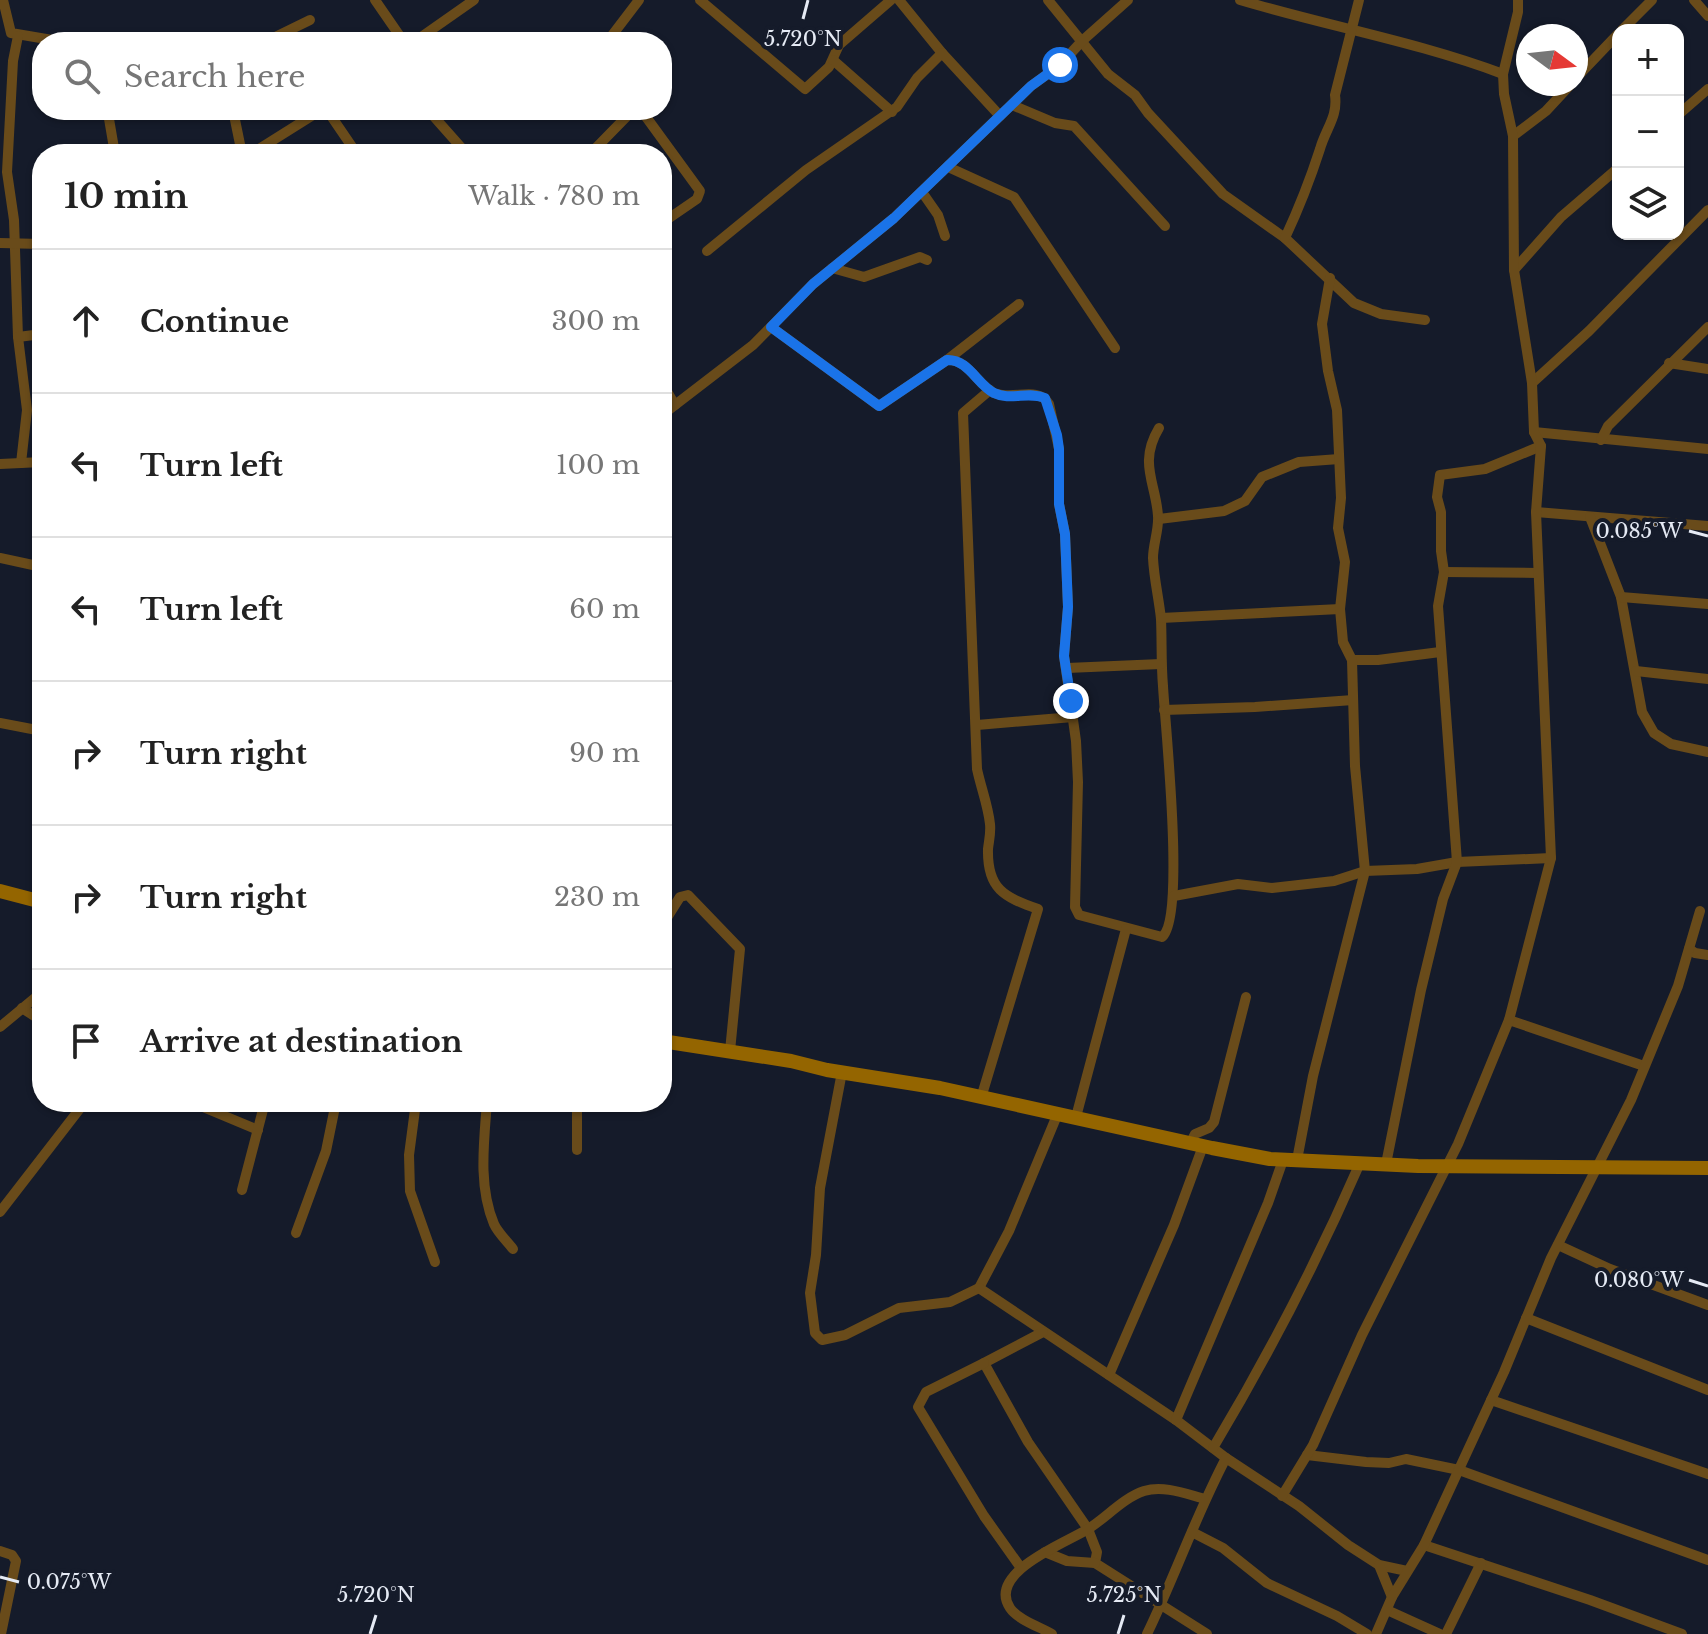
<!DOCTYPE html>
<html lang="en">
<head>
<meta charset="utf-8">
<style>
	body { margin:0; font-family:"Libre Baskerville",serif; background:#f6f6f6; color:#222 }
	.controls { position:absolute; right:24px; top:24px; display:grid; overflow:hidden; border-radius:16px; box-shadow:0 2px 6px #0004 }
	.controls button { width:72px; height:72px; display:grid; place-items:center; padding:0; border:0; border-bottom:2px solid #e0e0e0; background:#fff; color:#222; font:40px sans-serif }
	.compass { position:absolute; left:1516px; top:24px; width:72px; height:72px; border-radius:50%; background:#fff; box-shadow:0 2px 6px #0004; rotate:105deg }
	.stop { position:absolute; width:24px; height:24px; margin:-18px; border:6px solid #1a73e8; border-radius:50%; background:#fff }
	.stop.end { background:#1a73e8; border-color:#fff; box-shadow:0 2px 8px #0008 }
	.list { margin:0; padding:0; list-style:none }
	h2 { display:flex; justify-content:space-between; align-items:center; height:104px; margin:0; padding:0 32px; font-size:34px }
	h2 small { font-size:26px; font-weight:400; color:#767676 }
	.list li { display:grid; grid-template-columns:52px 1fr auto; gap:24px; align-items:center; box-sizing:border-box; height:144px; padding:0 32px; border-top:2px solid #e0e0e0 }
	.list b { display:block; font-size:30px; white-space:nowrap }
	.list em { font-size:26px; font-style:normal; color:#767676 }
	.icon { flex:none; width:44px; height:44px; fill:none; stroke:currentColor; stroke-width:2; stroke-linecap:round; stroke-linejoin:round }
	.map { position:relative; flex:none; width:1708px; height:1634px; overflow:hidden }
	.search { position:absolute; background:#fff; box-shadow:0 2px 6px #0004; left:32px; top:32px; width:640px; height:88px; display:flex; align-items:center; gap:20px; box-sizing:border-box; padding:0 28px; border-radius:32px; color:#767676; font-size:30px }
	.panel { position:absolute; background:#fff; box-shadow:0 2px 6px #0004; left:32px; top:144px; width:640px; height:968px; border-radius:32px }
	.map>svg:first-child { display:block }
	.lines { fill:none; stroke-linecap:round; stroke-linejoin:round }
	.street { stroke:#694b1a; stroke-width:10 }
	.secondary { stroke:#946500; stroke-width:14 }
	.route { stroke:#1a73e8; stroke-width:10 }
	.ticks { fill:none; stroke:#e5eaf4; stroke-width:3 }
	.ticks-label { font-size:20px; text-anchor:middle; fill:#e5eaf4; stroke:#151b2a; stroke-width:8; stroke-linejoin:round; paint-order:stroke }
</style>
</head>
<body>
<div class="map">
<svg width="1708" height="1634" viewBox="0 0 1708 1634">
	<rect width="100%" height="100%" fill="#151b2a"/>
	<g class="lines">
		<!-- street -->
		<g class="street">
			<path d="M3 0 11 33 64 42"/>
			<path d="M375 0 404 42"/>
			<path d="M700 0 805 89 829 67 839 45 891 0"/>
			<path d="M899 0 942 53"/>
			<path d="M1048 0 1108 74 1135 95 1148 113 1223 194 1285 238 1354 303 1381 314 1425 320"/>
			<path d="M1240 0C1327 26 1418 42 1503 74"/>
			<path d="M1694 0 1708 16"/>
			<path d="M1622 30 1652 0"/>
			<path d="M18 36 13 61 7 172 14 220 18 337 27 410 21 463"/>
			<path d="M265 42 310 20"/>
			<path d="M414 42 474 0"/>
			<path d="M607 42 639 0"/>
			<path d="M833 60 892 112"/>
			<path d="M1576 78 1618 34"/>
			<path d="M1012 105 1055 123 1074 126 1165 226"/>
			<path d="M233 110 242 154"/>
			<path d="M327 110 357 154"/>
			<path d="M428 110 467 154"/>
			<path d="M641 110 700 191 697 199 662 223"/>
			<path d="M108 113 115 154"/>
			<path d="M1678 115 1708 89"/>
			<path d="M1513 136 1546 111 1571 84"/>
			<path d="M251 154 321 110"/>
			<path d="M590 154 633 110"/>
			<path d="M948 167 1014 197 1115 348"/>
			<path d="M922 192 938 215 945 236"/>
			<path d="M1285 238C1299 208 1310 180 1320 149 1326 128 1338 117 1335 95L1359 0"/>
			<path d="M0 243 42 244"/>
			<path d="M707 251 806 170 897 107 917 78 942 53 1000 116"/>
			<path d="M832 268 864 277 920 257 927 260"/>
			<path d="M1514 270 1561 217 1618 168"/>
			<path d="M771 327 879 406 947 360 1019 304"/>
			<path d="M18 337 42 334"/>
			<path d="M947 360C969 359 977 385 994 393 1012 401 1038 385 1049 404L1059 449V504L1065 534 1068 607 1064 656 1076 741 1078 782 1075 907 1079 915 1162 937C1186 919 1165 724 1163 686 1161 663 1162 641 1161 619 1159 599 1154 579 1153 558 1153 544 1159 530 1158 516 1156 483 1138 463 1159 428"/>
			<path d="M1669 363 1708 369"/>
			<path d="M662 383 675 405"/>
			<path d="M1532 383 1589 331 1708 210"/>
			<path d="M662 415 753 345 813 284 894 218 1031 86 1060 65 1082 41 1128 0"/>
			<path d="M1534 432 1708 449"/>
			<path d="M1601 440 1608 426 1708 327"/>
			<path d="M0 464 42 462"/>
			<path d="M1536 512 1708 526"/>
			<path d="M1590 517 1621 597 1642 712 1654 733 1671 744 1708 752"/>
			<path d="M1159 519 1224 511 1245 501 1262 477 1299 462 1339 459"/>
			<path d="M0 558 42 567"/>
			<path d="M1444 572 1538 573"/>
			<path d="M1621 597 1708 604"/>
			<path d="M1161 618 1340 609"/>
			<path d="M1352 660H1378L1440 652"/>
			<path d="M1067 668 1161 664"/>
			<path d="M1636 671 1708 679"/>
			<path d="M1164 710 1255 707 1353 700"/>
			<path d="M0 723 42 731"/>
			<path d="M977 725 1073 717"/>
			<path d="M1174 896 1238 884 1272 888 1334 881 1365 871 1417 869 1457 862 1551 858"/>
			<path d="M662 920 668 916 680 897 688 895 740 949 730 1051"/>
			<path d="M1689 949 1695 953 1708 955"/>
			<path d="M22 1008 42 1021"/>
			<path d="M1509 1020 1644 1066"/>
			<path d="M0 1027 42 992"/>
			<path d="M842 1072 820 1188 816 1255 810 1293 815 1333 822 1340 845 1335 899 1308 950 1302 979 1288 1009 1231 1058 1113"/>
			<path d="M981 1098 1038 909C1004 897 987 889 988 849 989 840 991 833 990 824 988 805 981 788 977 769L963 413 990 390"/>
			<path d="M191 1102 258 1130"/>
			<path d="M416 1102 409 1155 410 1191 435 1262"/>
			<path d="M487 1102C484 1142 478 1186 494 1224 498 1233 507 1241 513 1249"/>
			<path d="M577 1102V1150"/>
			<path d="M1076 1117 1126 929"/>
			<path d="M1190 1144 1195 1134 1209 1128 1214 1122 1246 997"/>
			<path d="M1297 1160 1313 1076 1365 871 1355 766 1352 660 1343 642 1340 609 1345 562 1338 528 1341 498 1337 410 1328 371 1322 324 1330 278"/>
			<path d="M1386 1164 1421 990 1443 899 1457 862 1438 606 1444 572 1441 551V512L1437 497 1440 475 1485 469 1541 446"/>
			<path d="M242 1190 265 1102"/>
			<path d="M0 1212 85 1102"/>
			<path d="M296 1233 326 1151 336 1102"/>
			<path d="M1558 1245 1610 1269 1708 1305"/>
			<path d="M979 1288 1176 1420 1226 1458 1299 1506 1348 1545 1379 1565 1407 1571"/>
			<path d="M1526 1318 1708 1390"/>
			<path d="M1043 1332 984 1363 1028 1442 1088 1529 1097 1552 1095 1563 1207 1634"/>
			<path d="M984 1363 926 1392 918 1407 984 1516 1021 1568"/>
			<path d="M1109 1375 1174 1225 1203 1146"/>
			<path d="M1491 1400 1708 1474"/>
			<path d="M1176 1420 1268 1203 1283 1160"/>
			<path d="M1213 1448C1268 1356 1317 1262 1360 1163"/>
			<path d="M1307 1455 1366 1462 1389 1463 1406 1459 1459 1470 1708 1560"/>
			<path d="M1282 1496 1313 1445 1362 1335 1458 1144 1509 1020 1551 858 1536 512 1541 446 1534 432 1532 383 1514 270 1513 136 1504 94 1503 74 1518 12V0"/>
			<path d="M1192 1532 1223 1548 1267 1583 1337 1616 1367 1634"/>
			<path d="M1424 1545 1590 1600 1682 1634"/>
			<path d="M0 1551 12 1555 16 1561 1 1634"/>
			<path d="M1045 1552 1067 1561 1095 1563"/>
			<path d="M1379 1565 1392 1597"/>
			<path d="M1387 1610 1440 1634"/>
			<path d="M1052 1634C1040 1627 1018 1620 1010 1608 986 1572 1068 1542 1088 1529 1107 1517 1123 1498 1144 1491 1164 1485 1186 1494 1205 1499"/>
			<path d="M1147 1634C1175 1576 1196 1515 1226 1458"/>
			<path d="M1376 1634 1392 1597 1424 1545 1504 1372 1551 1258 1631 1100 1678 986 1700 911"/>
			<path d="M1446 1634 1481 1563"/>
		</g>
		<!-- secondary -->
		<g class="secondary">
			<path d="M0 891 42 902"/>
			<path d="M662 1041 791 1061 827 1070 940 1088 1212 1148 1270 1159 1418 1166 1708 1168"/>
		</g>
	</g>
	<g class="lines">
		<!-- route -->
		<path class="route" d="M1060 65 1031 86 894 218 813 284 771 327 879 406 947 360C968 359 977 384 994 393 1010 401 1029 391 1045 398L1057 435 1059 449V504L1065 534 1068 607 1064 656 1071 701"/>
	</g>
	<!-- ticks -->
	<path class="ticks" d="M803 19 808 0M1689 531 1708 536M1689 1280 1708 1286M0 1577 19 1582M370 1634 376 1615M1118 1634 1124 1615"/>
	<g class="ticks-label">
		<text x="803" y="46">5.720°N</text>
		<text x="1639" y="538">0.085°W</text>
		<text x="1639" y="1287">0.080°W</text>
		<text x="69" y="1589">0.075°W</text>
		<text x="376" y="1602">5.720°N</text>
		<text x="1124" y="1602">5.725°N</text>
	</g>
</svg>
<div class="controls">
<button>+</button>
<button>−</button>
<button><svg class="icon" aria-label="layers" viewBox="0 0 24 24"><path d="M12 4l9 5-9 5-9-5zM3 14l9 5 9-5"/></svg></button>
</div>
<svg class="compass" viewBox="-18 -18 36 36"><path d="M0-13l5 13h-10z" fill="#e53935"/><path d="M0 13l5-13h-10z" fill="#767676"/></svg>
<div class="stop" style="left:1060px;top:65px"></div>
<div class="stop end" style="left:1071px;top:701px"></div>
<div class="search"><svg class="icon" aria-label="search" viewBox="0 0 24 24"><circle cx="10" cy="10" r="6"/><path d="M15 15l6 6"/></svg>Search here</div>
<section class="panel">
<h2>10 min<small>Walk · 780 m</small></h2>
<ul class="list">
<li><svg class="icon" aria-label="ahead" viewBox="0 0 24 24"><path d="M12 20V5M6 11l6-6 6 6"/></svg><div><b>Continue</b></div><em>300 m</em></li>
<li><svg class="icon" aria-label="left" viewBox="0 0 24 24"><path d="M17 20v-9H6M10 6l-5 5 5 5"/></svg><div><b>Turn left</b></div><em>100 m</em></li>
<li><svg class="icon" aria-label="left" viewBox="0 0 24 24"><path d="M17 20v-9H6M10 6l-5 5 5 5"/></svg><div><b>Turn left</b></div><em>60 m</em></li>
<li><svg class="icon" aria-label="right" viewBox="0 0 24 24"><path d="M7 20v-9h11M14 6l5 5-5 5"/></svg><div><b>Turn right</b></div><em>90 m</em></li>
<li><svg class="icon" aria-label="right" viewBox="0 0 24 24"><path d="M7 20v-9h11M14 6l5 5-5 5"/></svg><div><b>Turn right</b></div><em>230 m</em></li>
<li><svg class="icon" aria-label="arrive" viewBox="0 0 24 24"><path d="M6 21V4h12l-3 4 3 4H6"/></svg><div><b>Arrive at destination</b></div></li>
</ul>
</section>
</div>
</body>
</html>
